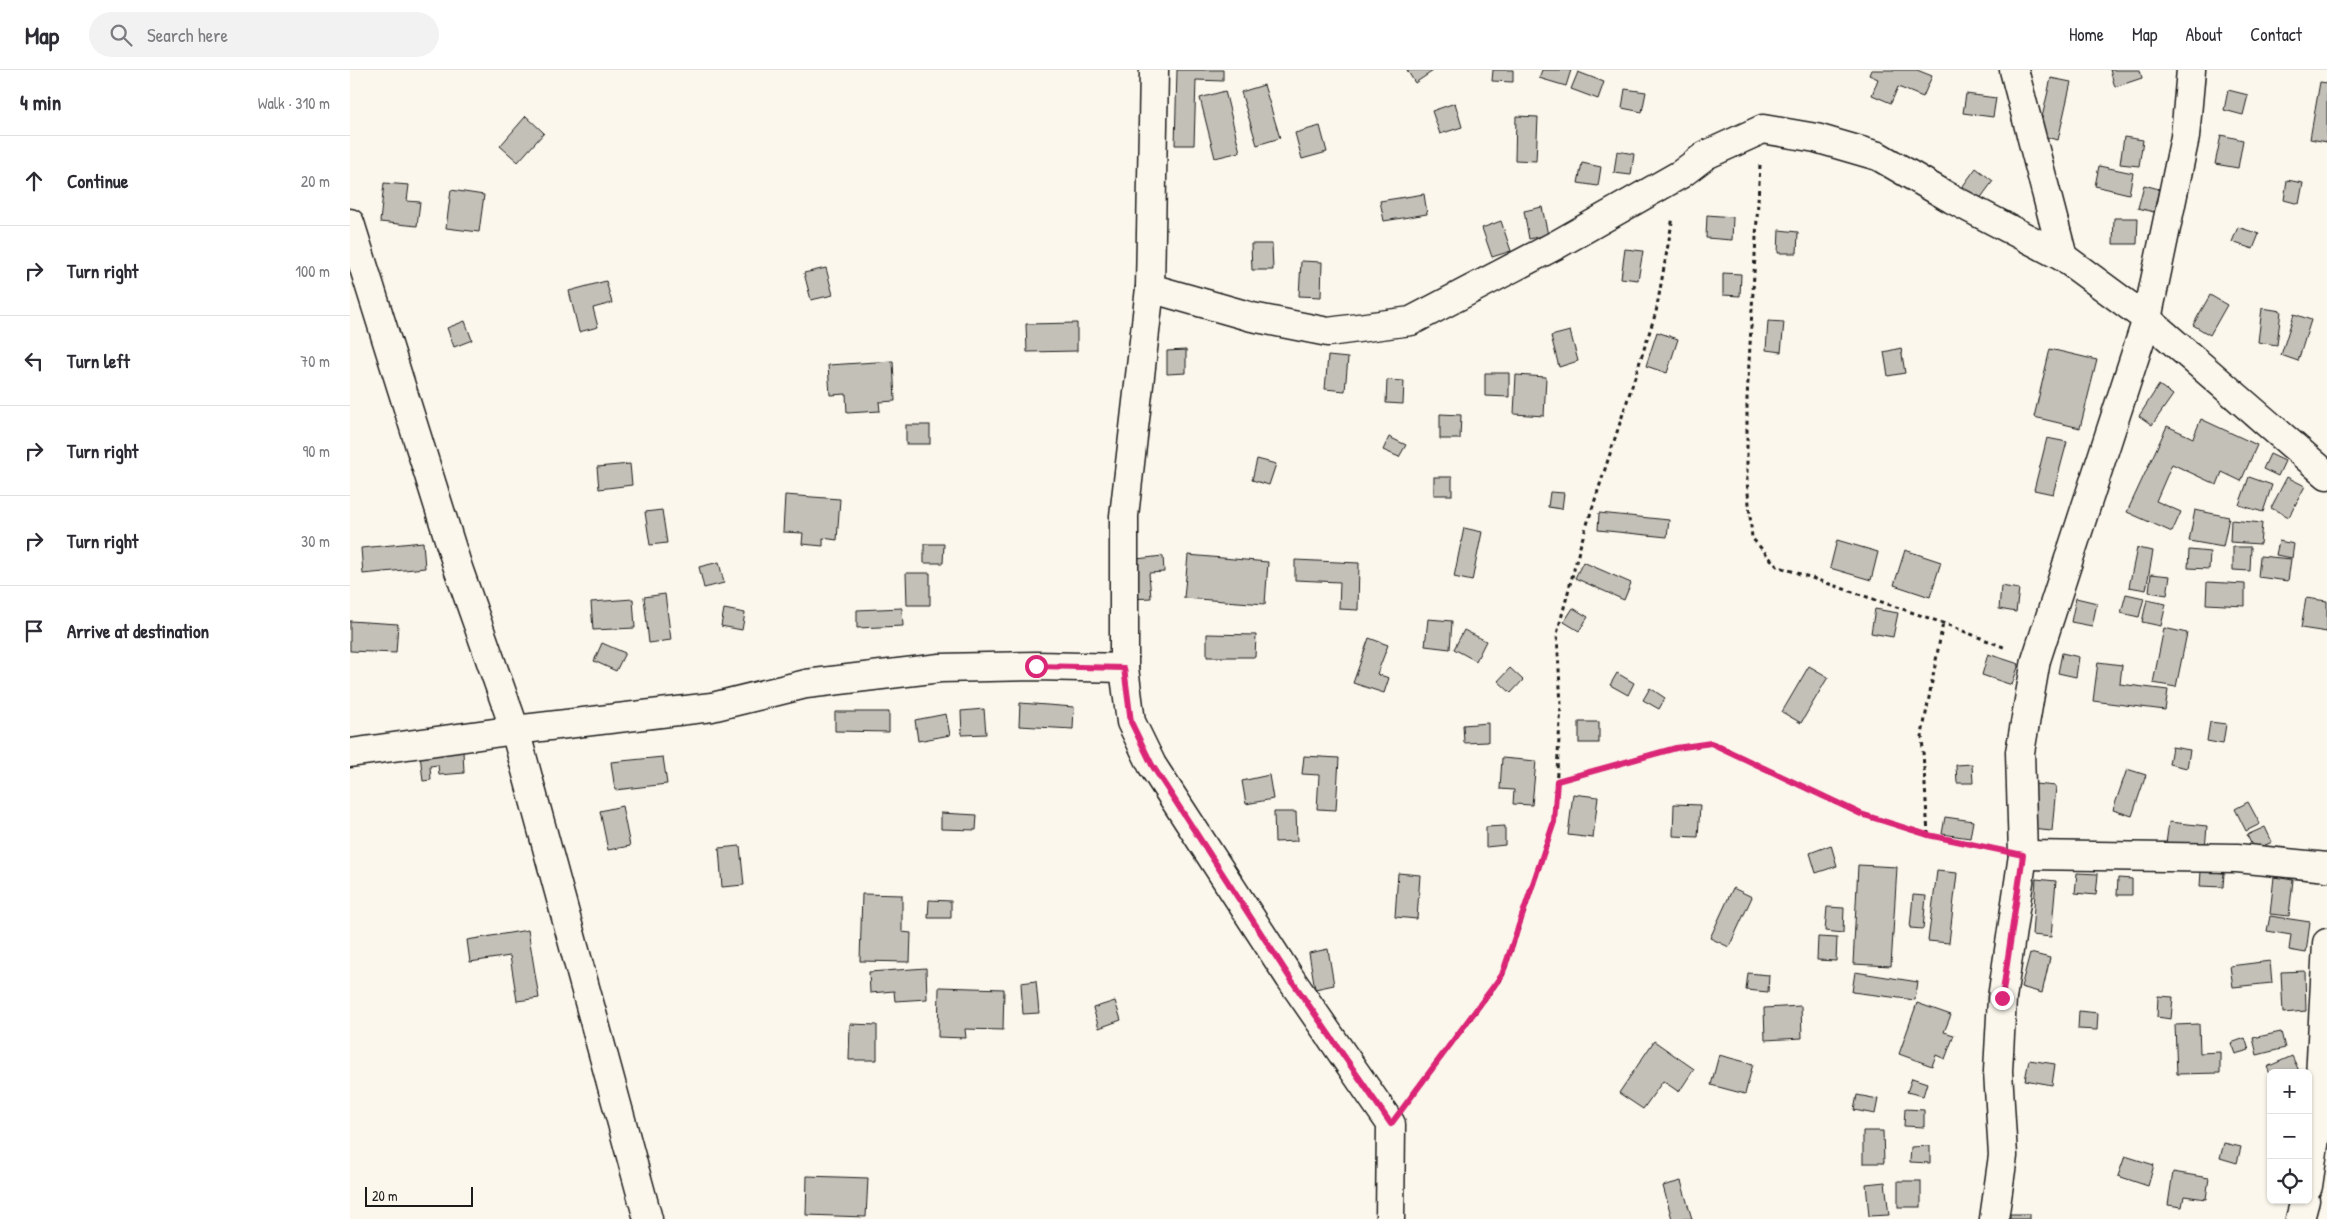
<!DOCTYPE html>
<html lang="en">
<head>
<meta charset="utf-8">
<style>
	body { margin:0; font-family:"Patrick Hand",sans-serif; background:#f2f2f3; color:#2b2b33 }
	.controls { position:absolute; right:15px; bottom:15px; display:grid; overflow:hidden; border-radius:8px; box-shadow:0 1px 4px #0004 }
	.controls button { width:45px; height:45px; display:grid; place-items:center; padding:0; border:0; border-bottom:1px solid #e1e1e2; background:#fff; color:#2b2b33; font:25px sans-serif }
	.scale { position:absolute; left:15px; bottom:12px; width:108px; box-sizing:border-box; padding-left:5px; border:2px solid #1c1c1c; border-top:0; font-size:14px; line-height:18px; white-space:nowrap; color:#1c1c1c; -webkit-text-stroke:4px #fbf7ec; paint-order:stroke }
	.stop { position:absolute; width:15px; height:15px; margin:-11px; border:4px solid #db2777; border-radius:50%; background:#fff }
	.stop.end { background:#db2777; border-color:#fff; box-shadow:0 1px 5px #0008 }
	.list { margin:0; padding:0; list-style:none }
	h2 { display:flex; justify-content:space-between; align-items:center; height:65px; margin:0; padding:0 20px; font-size:21px }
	h2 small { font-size:16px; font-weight:400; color:#7c7c81 }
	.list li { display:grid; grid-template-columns:32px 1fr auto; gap:15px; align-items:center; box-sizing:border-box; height:90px; padding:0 20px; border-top:1px solid #e1e1e2 }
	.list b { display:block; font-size:19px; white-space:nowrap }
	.list em { font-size:16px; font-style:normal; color:#7c7c81 }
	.icon { flex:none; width:28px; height:28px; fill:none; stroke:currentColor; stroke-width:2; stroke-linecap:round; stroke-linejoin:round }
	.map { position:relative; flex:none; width:1977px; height:1149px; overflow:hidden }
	header { display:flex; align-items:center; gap:30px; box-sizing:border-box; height:70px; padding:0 25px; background:#fff; border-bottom:1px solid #e1e1e2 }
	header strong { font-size:24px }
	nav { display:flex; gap:28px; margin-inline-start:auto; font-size:18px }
	.search { width:350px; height:45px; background:#f2f2f3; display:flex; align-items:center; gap:12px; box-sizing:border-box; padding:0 18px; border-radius:28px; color:#7c7c81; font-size:19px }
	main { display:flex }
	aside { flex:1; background:#fff }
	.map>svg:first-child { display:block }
	.building { fill:#c3c0b8; stroke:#1c1c1c }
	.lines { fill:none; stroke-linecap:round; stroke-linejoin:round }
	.minor-casing { stroke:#1c1c1c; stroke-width:31 }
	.path { stroke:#1c1c1c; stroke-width:3; stroke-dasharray:4 4; stroke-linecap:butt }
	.minor { stroke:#fbf7ec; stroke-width:28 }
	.route { stroke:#db2777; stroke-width:6 }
</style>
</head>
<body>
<header>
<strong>Map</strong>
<div class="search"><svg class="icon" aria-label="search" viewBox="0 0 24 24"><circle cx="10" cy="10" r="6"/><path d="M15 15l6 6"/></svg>Search here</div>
<nav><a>Home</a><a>Map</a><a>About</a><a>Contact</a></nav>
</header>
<main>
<aside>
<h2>4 min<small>Walk · 310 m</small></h2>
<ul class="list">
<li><svg class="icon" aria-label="ahead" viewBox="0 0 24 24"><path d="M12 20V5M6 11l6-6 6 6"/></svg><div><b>Continue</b></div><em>20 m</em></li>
<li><svg class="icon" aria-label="right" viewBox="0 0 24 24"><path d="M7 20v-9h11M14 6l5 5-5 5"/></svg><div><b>Turn right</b></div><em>100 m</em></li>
<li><svg class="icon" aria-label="left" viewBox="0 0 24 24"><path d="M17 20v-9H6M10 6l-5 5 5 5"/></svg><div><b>Turn left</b></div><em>70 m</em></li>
<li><svg class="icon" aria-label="right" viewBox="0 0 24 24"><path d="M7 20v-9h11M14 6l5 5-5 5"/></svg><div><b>Turn right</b></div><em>90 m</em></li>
<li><svg class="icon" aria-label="right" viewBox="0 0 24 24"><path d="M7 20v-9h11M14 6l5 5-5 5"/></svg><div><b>Turn right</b></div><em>30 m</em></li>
<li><svg class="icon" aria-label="arrive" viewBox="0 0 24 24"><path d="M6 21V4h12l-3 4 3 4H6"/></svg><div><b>Arrive at destination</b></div></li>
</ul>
</aside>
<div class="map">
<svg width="1977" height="1149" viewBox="0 0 1977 1149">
	<rect width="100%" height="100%" fill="#fbf7ec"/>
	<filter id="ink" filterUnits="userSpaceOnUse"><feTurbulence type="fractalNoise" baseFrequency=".02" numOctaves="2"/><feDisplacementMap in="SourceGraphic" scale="10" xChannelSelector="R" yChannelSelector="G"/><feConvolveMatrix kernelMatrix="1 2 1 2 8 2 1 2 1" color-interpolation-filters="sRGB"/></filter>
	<g filter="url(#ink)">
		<!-- building -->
		<g class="building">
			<path d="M827 0H873V11L846 10 844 75H825Z"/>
			<path d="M1057 0H1082L1083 1 1065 13Z"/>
			<path d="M1143 0H1163V12L1142 11Z"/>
			<path d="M1192 0H1221L1216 16 1189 8Z"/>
			<path d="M1521 0H1567L1582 6 1573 27 1548 17 1541 33 1522 25 1528 9 1519 5Z"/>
			<path d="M1760 0H1790L1792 8 1765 17Z"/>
			<path d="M1228 2 1254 12 1248 29 1221 19Z"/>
			<path d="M1701 8 1721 12 1708 70 1688 65Z"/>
			<path d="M1970 12 1977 13V72L1960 69Z"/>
			<path d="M914 15 930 68 907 75 891 22Z"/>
			<path d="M1275 19 1296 22 1292 42 1272 38Z"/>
			<path d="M1878 20 1898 25 1893 45 1874 40Z"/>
			<path d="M875 21 890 82 865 88 850 28Z"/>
			<path d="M1616 24 1646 28 1643 47 1613 43Z"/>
			<path d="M1105 33 1112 57 1090 64 1082 41Z"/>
			<path d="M176 46 194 63 168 92 150 76Z"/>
			<path d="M1166 46 1188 47 1186 91 1165 90Z"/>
			<path d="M970 56 977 82 952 89 945 63Z"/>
			<path d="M1871 65 1893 70 1888 98 1865 94Z"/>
			<path d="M1774 67 1793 70 1789 96 1770 94Z"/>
			<path d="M1267 81 1284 84 1281 105 1264 103Z"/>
			<path d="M1232 93 1251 97 1248 116 1228 113Z"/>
			<path d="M1749 96 1783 103 1779 124 1745 116Z"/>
			<path d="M1626 98 1643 111 1627 133 1610 120Z"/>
			<path d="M1937 110 1953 113 1949 134 1934 130Z"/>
			<path d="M34 113 59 115 57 131 70 132 67 156 30 152Z"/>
			<path d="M1794 115 1809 119 1804 142 1788 138Z"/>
			<path d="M101 120 134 125 129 162 96 158Z"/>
			<path d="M1074 124 1077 144 1034 151 1030 131Z"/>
			<path d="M1192 137 1198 165 1179 169 1174 141Z"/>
			<path d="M1357 145 1383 147 1382 170 1356 168Z"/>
			<path d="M1764 148H1788L1787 174H1763Z"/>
			<path d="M1151 151 1161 181 1142 187 1132 158Z"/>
			<path d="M1888 157 1909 164 1903 179 1882 172Z"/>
			<path d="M1429 160 1448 162 1447 183H1428Z"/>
			<path d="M901 174H922L923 200H902Z"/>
			<path d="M1275 179 1293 181 1288 210 1271 208Z"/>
			<path d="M951 191 972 192 971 227 949 226Z"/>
			<path d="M476 198 483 225 461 230 454 203Z"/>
			<path d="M1373 203 1391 204 1390 226 1373 225Z"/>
			<path d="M256 211 262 233 243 238 248 257 229 262 219 221Z"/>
			<path d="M1860 225 1877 235 1860 265 1843 255Z"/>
			<path d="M1912 238 1931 241 1927 275 1908 272Z"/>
			<path d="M1944 244 1961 250 1948 291 1931 285Z"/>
			<path d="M115 251 122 270 104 277 97 258Z"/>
			<path d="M1418 251 1434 252 1431 282 1416 280Z"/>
			<path d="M727 253V281L677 282 676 254Z"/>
			<path d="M1220 261 1228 291 1209 297 1201 266Z"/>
			<path d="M1307 262 1328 269 1317 303 1296 296Z"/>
			<path d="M1551 278 1555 303 1538 306 1534 282Z"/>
			<path d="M1700 279 1747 290 1730 358 1684 347Z"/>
			<path d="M836 280V303L817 304V281Z"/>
			<path d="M978 286 998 288 995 321 975 319Z"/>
			<path d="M543 291 545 331 529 332 530 341 497 343 496 324 480 325 478 295Z"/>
			<path d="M1135 303H1159V327L1135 326Z"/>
			<path d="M1166 305 1196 307 1194 346 1164 344Z"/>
			<path d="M1037 310 1054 311 1053 334 1036 333Z"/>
			<path d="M1809 315 1823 325 1802 355 1789 346Z"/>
			<path d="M1090 344 1111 345 1110 369H1090Z"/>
			<path d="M1851 349 1907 375 1891 411 1872 402 1867 415 1822 394 1806 431 1831 442 1822 462 1777 442 1817 356 1843 368Z"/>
			<rect x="556" y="355" width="24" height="19"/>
			<path d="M1039 367 1056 375 1049 387 1033 380Z"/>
			<path d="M1697 368 1717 372 1703 424 1684 420Z"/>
			<path d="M1920 384 1935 391 1928 406 1913 399Z"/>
			<path d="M907 389 926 394 919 415 902 410Z"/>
			<path d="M280 394 282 415 249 419 247 397Z"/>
			<rect x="1084" y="407" width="18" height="18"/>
			<path d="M1899 407 1922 415 1913 442 1889 435Z"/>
			<path d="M1937 407 1955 416 1939 447 1921 438Z"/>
			<path d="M1200 422 1214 423 1212 439 1198 437Z"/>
			<path d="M435 425 490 429 487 470 473 468V476L452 474 453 463 433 462Z"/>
			<path d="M312 440 317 473 300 475 295 442Z"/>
			<path d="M1845 440 1879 447 1873 477 1839 471Z"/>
			<path d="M1249 443 1319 450 1317 467 1248 460Z"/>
			<path d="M1881 450 1912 453 1910 474 1880 472Z"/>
			<path d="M1114 458 1132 462 1122 511 1104 507Z"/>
			<path d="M1487 470 1528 482 1521 510 1480 498Z"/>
			<path d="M1929 471 1944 474 1942 488 1926 485Z"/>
			<path d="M73 472 75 498 13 504 11 478Z"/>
			<path d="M574 474H594L593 493H574Z"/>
			<path d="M1883 477H1901L1900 501 1883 500Z"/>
			<path d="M1787 478 1803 481 1796 520 1779 517Z"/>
			<path d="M1555 480 1591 492 1580 527 1544 515Z"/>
			<path d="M1839 480 1860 482 1859 499 1838 498Z"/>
			<path d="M838 485 918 492 915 534 834 528Z"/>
			<path d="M813 486 814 502 799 503 801 528 781 529 777 490Z"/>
			<path d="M1910 486 1941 489 1938 511 1908 507Z"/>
			<path d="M945 490 1009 493 1008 540 989 539 990 512 945 510Z"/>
			<path d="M369 492 374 513 354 518 349 497Z"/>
			<path d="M1233 492 1281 513 1274 530 1225 508Z"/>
			<path d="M556 503H580V535H557Z"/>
			<path d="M1801 504 1820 506 1817 525 1799 522Z"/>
			<path d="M1857 512 1895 514V536L1856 534Z"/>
			<path d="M1651 516 1669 519 1666 542 1649 539Z"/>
			<path d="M315 524 321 570 299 573 294 527Z"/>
			<path d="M1776 524 1794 528 1789 547 1771 543Z"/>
			<path d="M1726 528 1747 533 1742 556 1721 552Z"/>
			<path d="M1956 528 1977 531V562L1951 558Z"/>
			<path d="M283 529 285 558 243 560 241 532Z"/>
			<path d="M1797 530 1816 534 1811 556 1792 552Z"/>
			<path d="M552 538 553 556 507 558V540Z"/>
			<path d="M1223 538 1238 547 1229 561 1214 552Z"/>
			<path d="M374 539 395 543 392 560 371 556Z"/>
			<path d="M1525 539 1548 543 1543 567 1521 563Z"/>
			<path d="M1078 549 1102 551 1100 579 1075 576Z"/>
			<path d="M0 551 48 554 46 583 0 581Z"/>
			<path d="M1814 558 1837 563 1826 617 1803 613Z"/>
			<path d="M1114 560 1136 571 1126 591 1104 579Z"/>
			<path d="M857 564 906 565 905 587H857Z"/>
			<path d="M1019 568 1038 575 1027 604 1039 608 1034 623 1003 613Z"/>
			<path d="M252 573 275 583 266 601 244 591Z"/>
			<path d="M1712 583 1729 587 1726 607 1708 603Z"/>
			<path d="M1638 584 1669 594 1662 615 1632 605Z"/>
			<path d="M1748 592 1772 595 1770 614 1818 620 1815 640 1743 631Z"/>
			<path d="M1459 596 1478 607 1451 653 1432 642Z"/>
			<path d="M1160 598 1173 610 1161 623 1148 611Z"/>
			<path d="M1267 603 1284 613 1278 625 1260 615Z"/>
			<path d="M1300 618 1315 628 1309 639 1293 630Z"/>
			<path d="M670 633 724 637 723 659 669 656Z"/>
			<path d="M634 639 636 664 612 665 611 641Z"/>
			<path d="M485 642H539V662L485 661Z"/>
			<path d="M596 644 600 665 568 671 565 650Z"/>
			<rect x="1229" y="652" width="20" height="21"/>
			<path d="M1860 652 1876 654 1873 674 1857 671Z"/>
			<path d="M1138 653V672L1114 673 1113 655Z"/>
			<path d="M1822 677 1840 680 1837 698 1819 694Z"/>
			<path d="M113 681 114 703 89 705 88 695 80 696 81 710 73 711 70 684Z"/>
			<path d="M954 686 989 688 986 740 967 739 969 705 952 704Z"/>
			<path d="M313 687 317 714 265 720 261 692Z"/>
			<path d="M1152 688 1186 691 1182 735 1163 734 1164 720 1150 719Z"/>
			<path d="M1622 694 1623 713H1607L1606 695Z"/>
			<path d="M1777 699 1796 705 1782 746 1763 740Z"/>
			<path d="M919 705 923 729 896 734 892 711Z"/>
			<path d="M1685 714 1706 716 1702 761 1681 759Z"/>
			<path d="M1223 724 1248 727 1243 768 1218 765Z"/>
			<path d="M1898 732 1910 754 1896 761 1885 739Z"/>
			<path d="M1324 734 1350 735 1348 767 1323 766Z"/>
			<path d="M272 736 280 776 258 780 250 741Z"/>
			<path d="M924 742H946L947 771 925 772Z"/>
			<path d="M591 743 627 745 626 760 591 759Z"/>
			<path d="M1595 747 1623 751 1620 768 1592 764Z"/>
			<path d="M1819 752 1857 756 1855 779 1816 774Z"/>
			<path d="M1155 756V775L1136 777V757Z"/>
			<path d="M1915 757 1922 772 1904 780 1897 765Z"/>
			<path d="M1481 775 1487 796 1466 803 1460 783Z"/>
			<path d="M390 776 394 815 372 817 369 778Z"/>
			<path d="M1508 795 1547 797 1541 896 1503 894Z"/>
			<path d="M1587 801 1607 803 1599 873 1578 871Z"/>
			<path d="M1851 801 1874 803 1873 817 1850 816Z"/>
			<path d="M1048 803 1070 805 1067 849 1045 847Z"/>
			<path d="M1727 803 1748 804 1746 825 1725 823Z"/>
			<path d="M1924 807 1943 810 1939 846 1920 844Z"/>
			<path d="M1768 808 1782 809V825H1767Z"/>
			<path d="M1686 809 1706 811 1701 867 1682 865Z"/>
			<path d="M1383 818 1402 827 1379 877 1360 868Z"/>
			<path d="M512 824 552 825V862L561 863 560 892 510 891Z"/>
			<path d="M1563 825 1576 826 1573 859 1560 858Z"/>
			<path d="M579 830 601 831V848H578Z"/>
			<path d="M1477 837 1494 838 1493 863 1475 861Z"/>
			<path d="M1920 846 1960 852 1956 883 1939 880 1941 865 1917 861Z"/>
			<path d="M178 860 189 928 167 931 160 886 120 892 117 870Z"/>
			<path d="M1468 867 1487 868 1486 891 1467 890Z"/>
			<path d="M978 879 984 915 965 919 959 883Z"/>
			<path d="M1680 883 1700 888 1692 923 1671 917Z"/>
			<path d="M1920 891 1922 913 1883 917 1880 896Z"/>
			<path d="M576 898 577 929 545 931 544 921 520 923 519 902Z"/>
			<path d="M1955 901 1956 941 1933 943 1931 902Z"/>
			<path d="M1505 902 1568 912 1565 930 1502 922Z"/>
			<path d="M1398 903 1419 905 1418 922 1396 920Z"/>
			<path d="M686 911 689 943 673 944 671 913Z"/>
			<path d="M589 917 654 919 653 960 615 959 616 968 588 967Z"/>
			<path d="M1808 926 1823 927 1821 949 1807 947Z"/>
			<path d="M765 931 771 950 749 958 743 938Z"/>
			<path d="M1567 933 1601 945 1594 962 1604 965 1595 989 1586 985 1582 996 1549 984Z"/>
			<path d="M1451 936 1452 968 1415 970 1414 938Z"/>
			<path d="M1729 941 1748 943 1747 960 1728 959Z"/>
			<path d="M500 954 527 955V990H499Z"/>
			<path d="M1849 954 1850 983 1870 982V1003L1827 1004 1825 955Z"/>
			<path d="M1931 962 1935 978 1907 985 1903 968Z"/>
			<path d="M1895 968 1899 980 1885 984 1881 973Z"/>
			<path d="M1304 971 1344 999 1329 1022 1313 1011 1293 1039 1269 1023Z"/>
			<path d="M1369 985 1403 994 1395 1024 1361 1015Z"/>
			<path d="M1942 986 1950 1003H1921V1006L1917 997Z"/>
			<path d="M1679 990 1705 994 1702 1015 1675 1010Z"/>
			<path d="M1562 1008 1577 1013 1573 1026 1557 1022Z"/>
			<path d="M1507 1025 1528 1029 1525 1044 1504 1040Z"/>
			<path d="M1555 1039 1574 1040V1057L1554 1056Z"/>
			<path d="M1513 1061H1533L1534 1093H1513Z"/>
			<path d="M1874 1073 1891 1077 1887 1093 1870 1088Z"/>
			<path d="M1580 1076V1093L1560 1092 1561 1077Z"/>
			<path d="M1775 1086 1804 1095 1798 1116 1768 1106Z"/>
			<path d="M1823 1102 1859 1108 1856 1129 1834 1126 1832 1137 1818 1135Z"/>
			<path d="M457 1106 518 1108 516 1147 456 1145Z"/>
			<path d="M1331 1111 1342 1149H1322L1313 1116Z"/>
			<rect x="1548" y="1111" width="23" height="26"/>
			<path d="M1535 1112 1539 1145 1519 1146 1516 1114Z"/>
			<rect x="1660" y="1144" width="20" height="5"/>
		</g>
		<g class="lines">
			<!-- minor casing -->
			<g class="minor-casing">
				<g id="minor">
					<path d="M1664 0 1713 187"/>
					<path d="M0 153 108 498 165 660 298 1149"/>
					<path d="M800 218 902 247 978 262 1061 251 1208 174 1331 104 1356 85 1413 59 1466 68 1528 86 1602 129 1713 187 1797 249 1977 405"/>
					<path d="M774 598V446L800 218 804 0"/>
					<path d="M0 683 165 660 362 637 456 614 590 598 686 596 774 598 781 652 802 695 940 908 1041 1054 1040 1149"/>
					<path d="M1673 785 1887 788 1977 797"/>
					<path d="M1958 1116 1968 1047 1977 873"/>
					<path d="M1644 1149 1653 1086 1648 1001 1652 928 1673 785 1670 682 1686 590 1797 249 1835 67 1841 0"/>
					<path d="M1950 1149 1955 1130"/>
				</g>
			</g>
			<!-- path -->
			<g class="path">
				<path d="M1410 95 1397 329V411L1402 468 1427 496 1593 553 1656 578"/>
				<path d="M1207 711 1326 678 1361 673 1511 744 1578 765 1640 778"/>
				<path d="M1578 765 1572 665 1593 553"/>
				<path d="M1061 1027 1153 905 1204 752 1211 635 1207 564 1231 473 1306 242 1323 147"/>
			</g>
			<!-- minor -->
			<use href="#minor" class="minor"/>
		</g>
	</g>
	<g class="lines" filter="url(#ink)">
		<!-- route -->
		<path class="route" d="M686 596 774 598 781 652 802 695 940 908 1041 1054 1152 905 1204 752 1207 711 1326 678 1361 673 1511 744 1578 765 1673 785 1652 928"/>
	</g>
</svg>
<div class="controls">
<button>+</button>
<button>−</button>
<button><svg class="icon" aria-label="locate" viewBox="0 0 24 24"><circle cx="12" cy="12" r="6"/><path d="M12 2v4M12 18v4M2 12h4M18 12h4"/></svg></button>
</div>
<div class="scale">20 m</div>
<div class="stop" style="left:686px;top:596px"></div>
<div class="stop end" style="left:1652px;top:928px"></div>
</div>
</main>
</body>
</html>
